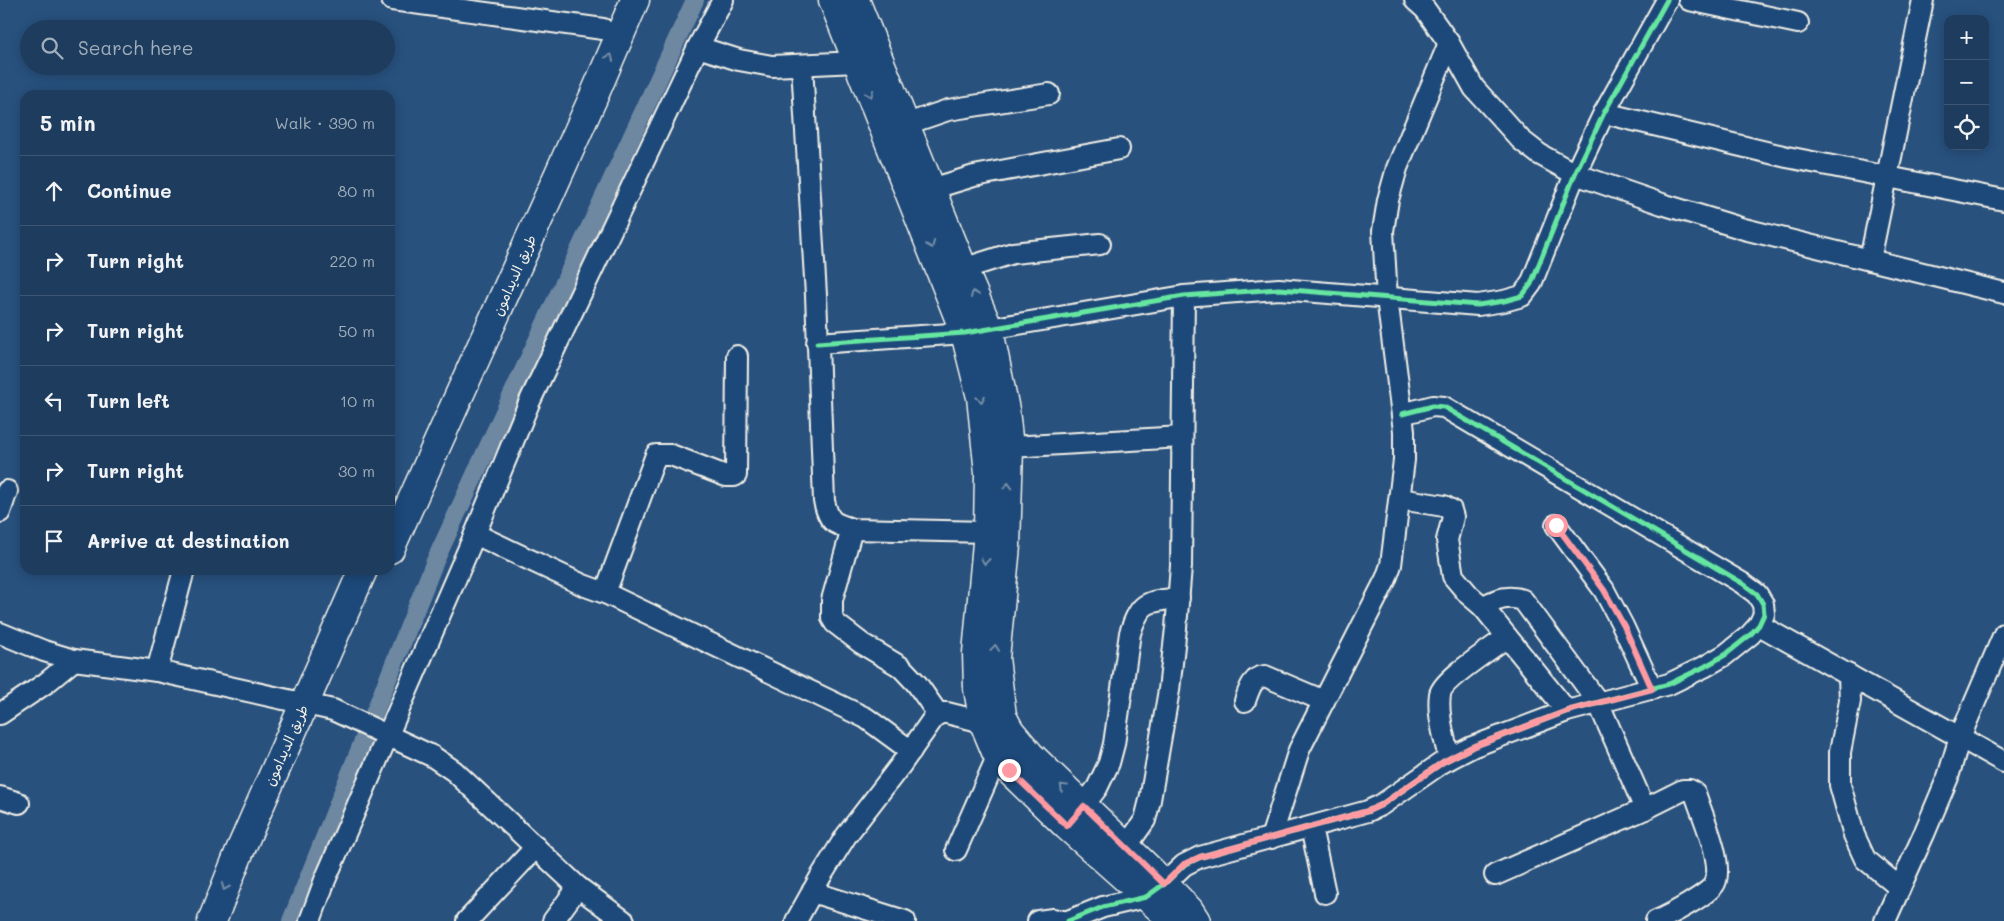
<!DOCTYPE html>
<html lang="en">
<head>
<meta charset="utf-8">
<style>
	body { margin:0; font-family:Mali,"Playpen Sans Arabic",sans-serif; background:#2b4867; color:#f1f3f6 }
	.controls { position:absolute; right:15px; top:15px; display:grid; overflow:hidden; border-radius:10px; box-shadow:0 2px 12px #0003 }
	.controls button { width:45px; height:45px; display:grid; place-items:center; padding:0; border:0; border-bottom:1px solid #3c5673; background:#1e3d5e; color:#f1f3f6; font:25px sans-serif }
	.stop { position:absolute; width:15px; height:15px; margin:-11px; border:4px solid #ff9aa2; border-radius:50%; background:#fff }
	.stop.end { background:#ff9aa2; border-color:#fff; box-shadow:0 1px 5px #0008 }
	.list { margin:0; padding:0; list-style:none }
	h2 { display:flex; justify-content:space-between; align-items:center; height:65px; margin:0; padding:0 20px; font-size:21px }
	h2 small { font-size:16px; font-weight:400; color:#a1aebc }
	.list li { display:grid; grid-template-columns:32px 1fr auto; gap:15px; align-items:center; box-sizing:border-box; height:70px; padding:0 20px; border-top:1px solid #3c5673 }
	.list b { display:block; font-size:19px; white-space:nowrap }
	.list em { font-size:16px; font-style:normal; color:#a1aebc }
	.icon { flex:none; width:28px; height:28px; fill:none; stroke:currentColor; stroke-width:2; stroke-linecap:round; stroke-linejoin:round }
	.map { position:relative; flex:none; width:2004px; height:921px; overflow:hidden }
	.search { position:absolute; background:#1e3d5e; box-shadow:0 2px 12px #0003; left:20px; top:20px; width:375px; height:55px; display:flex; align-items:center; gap:12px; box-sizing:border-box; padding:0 18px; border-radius:28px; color:#a1aebc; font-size:19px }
	.panel { position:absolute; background:#1e3d5e; box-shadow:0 2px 12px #0003; left:20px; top:90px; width:375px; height:485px; border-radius:15px }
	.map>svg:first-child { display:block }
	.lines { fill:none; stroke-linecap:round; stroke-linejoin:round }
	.canal { stroke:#6e88a2; stroke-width:18 }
	.street-casing { stroke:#f4f1e8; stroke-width:24 }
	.secondary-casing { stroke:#f4f1e8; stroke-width:31 }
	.street { stroke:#1f4a7a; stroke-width:20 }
	.secondary { stroke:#1f4a7a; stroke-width:28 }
	.cycleway-casing { stroke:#1f4a7a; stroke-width:8 }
	.cycleway { stroke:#66e7a1; stroke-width:5 }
	.oneway { stroke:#748da6 }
	.route { stroke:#ff9aa2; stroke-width:6 }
	.labels { text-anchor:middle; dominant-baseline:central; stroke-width:4; stroke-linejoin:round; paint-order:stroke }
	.street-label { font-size:14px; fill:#f4f1e8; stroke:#1f4a7a }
</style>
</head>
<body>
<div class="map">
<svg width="2004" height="921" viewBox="0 0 2004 921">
	<rect width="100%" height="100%" fill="#28517e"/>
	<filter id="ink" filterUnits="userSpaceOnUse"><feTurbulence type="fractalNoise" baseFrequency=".02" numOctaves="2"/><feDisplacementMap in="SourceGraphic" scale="10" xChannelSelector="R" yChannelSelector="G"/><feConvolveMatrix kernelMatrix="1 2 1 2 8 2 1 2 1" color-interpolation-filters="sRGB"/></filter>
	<g filter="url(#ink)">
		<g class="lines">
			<!-- canal -->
			<path class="canal" d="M291 921 435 561 695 0"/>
			<!-- street casing -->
			<g class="street-casing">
				<g id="street">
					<path d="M392 0 603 29"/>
					<path d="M1415 0 1425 9 1449 43 1474 88 1521 140 1539 154 1575 174 1662 204 1744 229 2004 293"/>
					<path d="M1689 0 1798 23"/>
					<path d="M698 47 739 60 772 66 857 62"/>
					<path d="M802 66 816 295 824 501C829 522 832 523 852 529L988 532"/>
					<path d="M1604 113 1787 157 2004 200"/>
					<path d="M892 129 948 110 1049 94"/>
					<path d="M918 193 974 176 1119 149"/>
					<path d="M1870 260 1923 0"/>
					<path d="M950 273 1013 253 1100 244"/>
					<path d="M817 343 965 333 1184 296 1279 289 1478 305 1504 301 1522 296 1531 284 1575 174 1604 113 1667 0"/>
					<path d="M1009 447 1182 437"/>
					<path d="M1400 499 1444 506 1451 510 1453 517 1447 540 1453 576 1469 595 1483 607 1567 711"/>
					<path d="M0 512 7 491"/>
					<path d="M1556 525 1604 590 1623 626 1652 689"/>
					<path d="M852 529 832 600V618L835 623 861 643 901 667 917 684 938 714"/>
					<path d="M475 534 583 585 605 593 656 455H671L726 476H734L736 475 737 356"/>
					<path d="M605 593 866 718 911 751"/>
					<path d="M1483 607C1495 599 1509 595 1523 600L1598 702 1645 809"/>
					<path d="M1759 625 2004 762"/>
					<path d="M0 633 44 651 74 660 157 671 333 710 432 756 454 771 578 887 624 921"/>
					<path d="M157 671 184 570"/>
					<path d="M1849 675 1850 701 1840 752V785L1854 835 1865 859 1900 888"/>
					<path d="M1245 701C1249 690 1252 677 1265 676L1324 701"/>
					<path d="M0 714 46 683 74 660"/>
					<path d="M1449 759C1445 739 1437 715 1440 694 1442 680 1494 647 1507 637"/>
					<path d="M0 797 19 803"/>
					<path d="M1076 815 1097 788 1109 763 1114 744 1130 633C1141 600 1147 602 1179 598"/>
					<path d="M1311 827 1325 893"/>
					<path d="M1271 838 1299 750 1386 579 1391 565 1404 460V431L1387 298 1383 231 1388 200 1397 168 1449 43"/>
					<path d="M1126 847 1145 820 1150 800 1169 690 1176 628 1181 566 1184 296"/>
					<path d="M956 850 994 764 999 756 1009 749"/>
					<path d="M1495 875 1645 809 1683 790H1690L1695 793C1702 816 1724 862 1715 883 1710 894 1668 916 1656 921"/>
					<path d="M812 892 905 921"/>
					<path d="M310 921 325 880 475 534 529 403 698 47 723 0"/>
					<path d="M467 921 536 847"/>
					<path d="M553 921 578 887"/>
					<path d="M796 921 821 876 846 836 900 766 935 716 941 713H947L995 725"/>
					<path d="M1038 921 1053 919 1063 921"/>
					<path d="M1068 921 1103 907 1146 897 1164 884 1184 865 1200 857 1368 811 1381 805 1443 762 1472 747 1567 711 1669 684 1704 667 1725 655 1750 635 1759 625 1764 614 1763 604 1757 594 1742 583 1444 407 1433 406 1402 414"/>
					<path d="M1885 921 1924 834 1948 777 1960 737 2004 634"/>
				</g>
			</g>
			<!-- secondary casing -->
			<g class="secondary-casing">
				<g id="secondary">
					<path d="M833 0 965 333 981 397 989 473 988 532 977 653 978 689 984 723 996 752 1009 770 1067 826 1165 913 1171 921"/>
					<path d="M855 0 963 269 989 330 1005 410 1009 447 1006 546 995 658 1002 716 1010 731 1030 755 1153 873 1189 910 1196 921"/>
					<path d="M390 549 593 98 635 0"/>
					<path d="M212 921 239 853 363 570"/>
				</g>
			</g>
			<!-- street -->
			<use href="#street" class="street"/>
			<!-- secondary -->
			<use href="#secondary" class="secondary"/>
			<!-- cycleway casing -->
			<g class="cycleway-casing">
				<g id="cycleway">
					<path d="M817 343 965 333 1184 296 1279 289 1478 305 1504 301 1522 296 1531 284 1575 174 1604 113 1667 0"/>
					<path d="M1068 921 1103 907 1146 897 1164 884 1184 865 1200 857 1368 811 1381 805 1443 762 1472 747 1567 711 1669 684 1704 667 1725 655 1750 635 1759 625 1764 614 1763 604 1757 594 1742 583 1444 407 1433 406 1402 414"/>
				</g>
			</g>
			<!-- cycleway -->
			<use href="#cycleway" class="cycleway"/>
		</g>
		<!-- one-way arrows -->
		<defs><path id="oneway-chevron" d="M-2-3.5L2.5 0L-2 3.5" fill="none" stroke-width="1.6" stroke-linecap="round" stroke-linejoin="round" transform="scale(1.25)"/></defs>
		<g class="oneway">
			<use href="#oneway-chevron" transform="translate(610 57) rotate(-67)"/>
			<use href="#oneway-chevron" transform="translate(870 94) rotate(68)"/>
			<use href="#oneway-chevron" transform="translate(931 245) rotate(68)"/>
			<use href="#oneway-chevron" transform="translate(974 294) rotate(-113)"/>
			<use href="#oneway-chevron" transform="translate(981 399) rotate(80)"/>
			<use href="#oneway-chevron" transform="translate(1008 486) rotate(-88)"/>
			<use href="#oneway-chevron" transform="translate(985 561) rotate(96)"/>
			<use href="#oneway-chevron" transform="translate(995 648) rotate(-84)"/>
			<use href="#oneway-chevron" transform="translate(1063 787) rotate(-136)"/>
			<use href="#oneway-chevron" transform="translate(225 887) rotate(112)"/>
		</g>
	</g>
	<g class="lines" filter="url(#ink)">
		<!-- route -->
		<path class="route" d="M1009 770 1067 826 1084 806 1164 884 1184 864 1200 857 1368 811 1381 805 1443 762 1472 747 1567 711 1652 689 1624 626 1604 590 1556 525"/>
	</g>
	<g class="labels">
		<!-- street labels -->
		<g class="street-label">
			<text transform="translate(514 275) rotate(-66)">طريق الديدامون</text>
			<text transform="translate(286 745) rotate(-66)">طريق الديدامون</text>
		</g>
	</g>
</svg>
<div class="controls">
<button>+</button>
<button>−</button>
<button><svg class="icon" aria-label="locate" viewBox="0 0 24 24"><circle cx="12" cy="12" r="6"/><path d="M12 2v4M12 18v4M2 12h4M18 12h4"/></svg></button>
</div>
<div class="stop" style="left:1556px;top:525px"></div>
<div class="stop end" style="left:1009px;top:770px"></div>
<div class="search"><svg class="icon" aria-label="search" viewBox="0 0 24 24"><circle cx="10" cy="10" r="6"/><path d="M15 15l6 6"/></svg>Search here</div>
<section class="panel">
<h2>5 min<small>Walk · 390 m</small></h2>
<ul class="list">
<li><svg class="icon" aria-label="ahead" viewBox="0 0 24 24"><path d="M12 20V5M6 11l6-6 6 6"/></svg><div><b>Continue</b></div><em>80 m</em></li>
<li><svg class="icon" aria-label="right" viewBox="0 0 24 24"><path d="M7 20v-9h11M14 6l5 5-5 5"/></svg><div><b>Turn right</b></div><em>220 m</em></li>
<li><svg class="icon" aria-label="right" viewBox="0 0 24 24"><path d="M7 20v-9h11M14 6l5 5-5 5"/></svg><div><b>Turn right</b></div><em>50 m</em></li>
<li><svg class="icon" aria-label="left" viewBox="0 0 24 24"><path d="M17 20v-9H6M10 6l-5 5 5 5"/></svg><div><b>Turn left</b></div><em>10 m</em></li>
<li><svg class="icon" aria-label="right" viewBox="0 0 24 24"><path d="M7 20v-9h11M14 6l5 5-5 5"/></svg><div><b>Turn right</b></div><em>30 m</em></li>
<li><svg class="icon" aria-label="arrive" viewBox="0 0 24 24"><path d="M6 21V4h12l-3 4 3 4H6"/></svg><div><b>Arrive at destination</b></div></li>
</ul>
</section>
</div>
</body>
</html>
